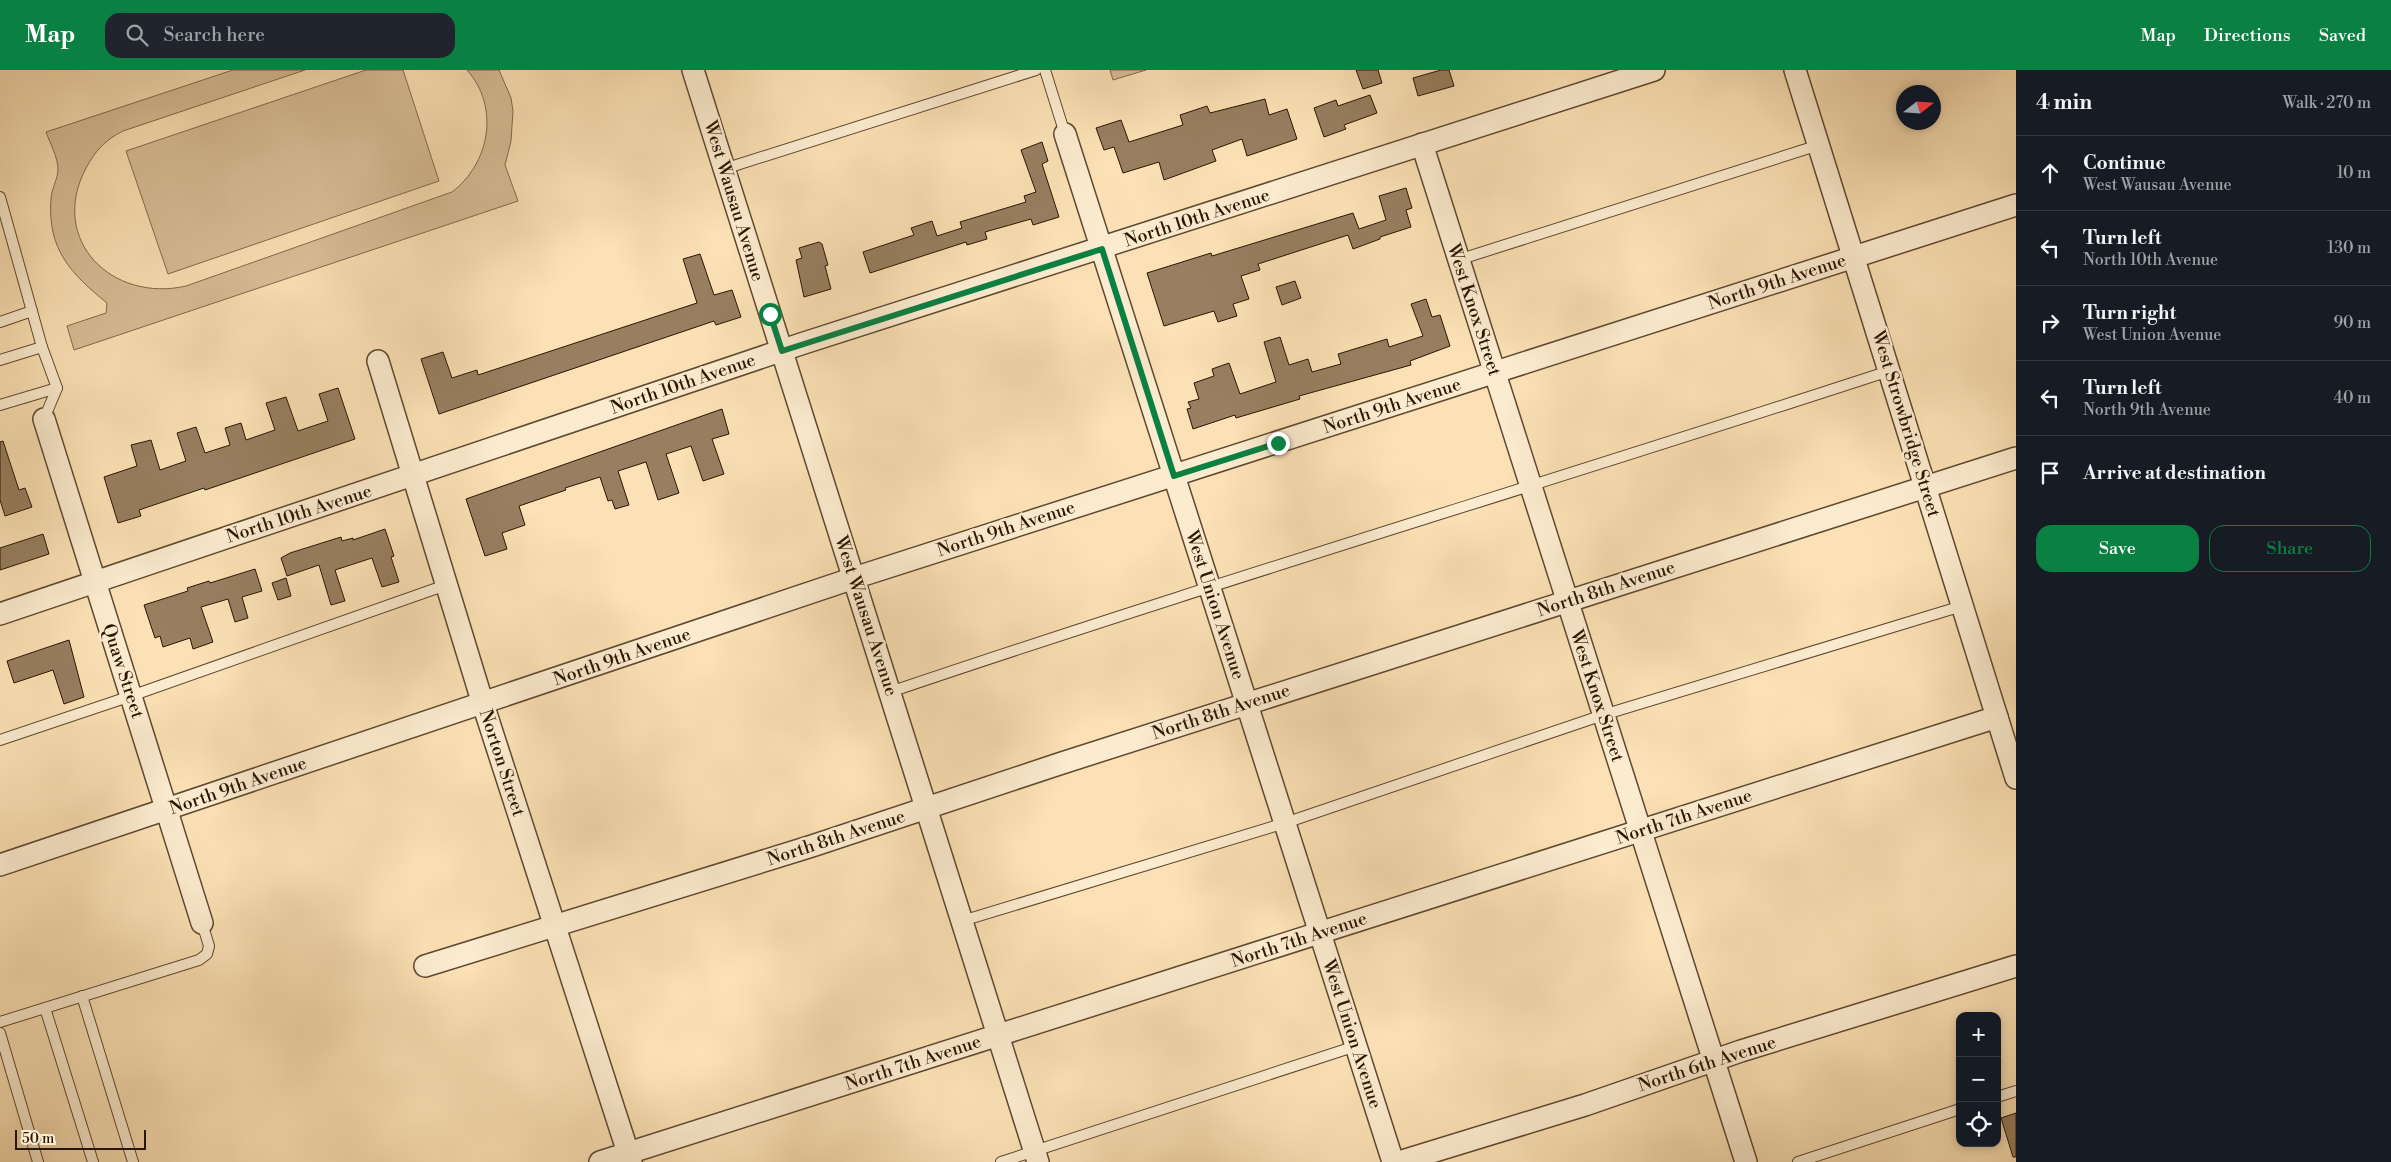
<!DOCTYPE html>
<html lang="en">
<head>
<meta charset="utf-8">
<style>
	body { margin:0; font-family:"Libre Bodoni",serif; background:#20242c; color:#f1f3f6 }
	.controls { position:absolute; right:15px; bottom:15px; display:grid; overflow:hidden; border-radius:10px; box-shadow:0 2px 8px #0003 }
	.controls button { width:45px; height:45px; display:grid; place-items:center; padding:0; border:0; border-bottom:1px solid #363941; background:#171b24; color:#f1f3f6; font:25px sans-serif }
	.compass { position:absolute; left:1896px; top:15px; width:45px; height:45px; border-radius:50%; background:#171b24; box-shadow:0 2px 8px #0003; rotate:73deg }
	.scale { position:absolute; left:15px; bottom:12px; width:131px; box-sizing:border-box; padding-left:5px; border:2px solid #2b1503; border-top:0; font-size:14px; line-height:18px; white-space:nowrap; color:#2b1503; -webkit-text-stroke:4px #fceccf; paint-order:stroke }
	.stop { position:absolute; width:15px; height:15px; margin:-11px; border:4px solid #0b8043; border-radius:50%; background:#fff }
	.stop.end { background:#0b8043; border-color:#fff; box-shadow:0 1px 5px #0008 }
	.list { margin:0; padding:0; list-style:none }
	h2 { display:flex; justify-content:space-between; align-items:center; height:65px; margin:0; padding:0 20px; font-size:21px }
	h2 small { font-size:16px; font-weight:400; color:#9ea1a6 }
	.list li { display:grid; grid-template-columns:32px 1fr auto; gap:15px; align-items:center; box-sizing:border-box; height:75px; padding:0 20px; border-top:1px solid #363941 }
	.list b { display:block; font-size:19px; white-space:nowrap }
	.list p { margin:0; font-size:16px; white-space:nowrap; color:#9ea1a6 }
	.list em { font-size:16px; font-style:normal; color:#9ea1a6 }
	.actions { display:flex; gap:10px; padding:15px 20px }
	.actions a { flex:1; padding:11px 0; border:1px solid #0b8043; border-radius:15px; text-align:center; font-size:18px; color:#0b8043 }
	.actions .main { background:#0b8043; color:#fff }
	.icon { flex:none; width:28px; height:28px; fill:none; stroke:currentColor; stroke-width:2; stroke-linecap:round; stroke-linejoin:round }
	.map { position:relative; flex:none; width:2016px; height:1092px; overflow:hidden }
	header { display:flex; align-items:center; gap:30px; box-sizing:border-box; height:70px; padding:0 25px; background:#0b8043; color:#fff }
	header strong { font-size:24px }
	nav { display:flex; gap:28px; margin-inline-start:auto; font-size:18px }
	.search { width:350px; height:45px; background:#20242c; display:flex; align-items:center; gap:12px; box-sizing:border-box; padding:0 18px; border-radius:15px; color:#9ea1a6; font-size:19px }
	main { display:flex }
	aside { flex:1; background:#171b24 }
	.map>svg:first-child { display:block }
	.green { fill:#d8be97; stroke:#826a4d }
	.building { fill:#977f60; stroke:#2b1503 }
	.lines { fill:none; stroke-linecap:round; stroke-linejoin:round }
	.service-casing { stroke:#5f4830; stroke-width:12 }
	.minor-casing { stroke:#5f4830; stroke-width:24 }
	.service { stroke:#fceccf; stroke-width:10 }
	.minor { stroke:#fceccf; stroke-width:21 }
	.route { stroke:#0b8043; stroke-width:6 }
	.labels { text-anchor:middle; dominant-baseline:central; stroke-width:5; stroke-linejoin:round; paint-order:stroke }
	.street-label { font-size:18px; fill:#2b1503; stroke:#fceccf }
</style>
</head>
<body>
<header>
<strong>Map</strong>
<div class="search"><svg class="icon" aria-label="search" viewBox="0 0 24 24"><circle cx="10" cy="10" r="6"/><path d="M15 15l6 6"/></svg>Search here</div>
<nav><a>Map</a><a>Directions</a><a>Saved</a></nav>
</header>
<main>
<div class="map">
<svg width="2016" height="1092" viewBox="0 0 2016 1092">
	<rect width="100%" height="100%" fill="#fbe1b5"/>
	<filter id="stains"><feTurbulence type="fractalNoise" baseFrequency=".004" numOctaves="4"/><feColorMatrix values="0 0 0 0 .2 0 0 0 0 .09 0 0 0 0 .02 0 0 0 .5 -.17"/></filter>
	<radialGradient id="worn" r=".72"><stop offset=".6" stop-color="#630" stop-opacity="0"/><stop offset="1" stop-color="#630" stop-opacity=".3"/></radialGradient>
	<!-- green -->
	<g class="green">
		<path d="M233 0H305L123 61C105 70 96 80 86 98 48 170 112 233 186 216L452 122C490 93 500 37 467 0H499L511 28 513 41 511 71 505 95 518 131 74 280 67 256 106 243 107 233C71 204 47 179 51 129 51 120 58 109 58 99 58 88 50 73 46 62Z"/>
		<path d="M366 0H403L439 111 168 204 126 81Z"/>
		<path d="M1110 0H1146L1113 10Z"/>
	</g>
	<!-- building -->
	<g class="building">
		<path d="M1356 0H1378L1382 13 1363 19Z"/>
		<path d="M1441 0H1449L1454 16 1418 26 1413 8Z"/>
		<path d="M1370 25 1377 43 1344 55 1346 59 1324 67 1314 38 1336 30 1338 36Z"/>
		<path d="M1265 29 1269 45 1287 39 1297 69 1247 86 1242 69 1212 80 1216 91 1164 110 1159 92 1123 103 1114 77 1104 80 1096 58 1121 50 1129 72 1183 55 1180 45 1207 36 1210 43Z"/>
		<path d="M1042 72 1048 91 1042 94 1059 147 1033 155 1031 149 985 162 987 169 967 175 966 172 870 203 863 182 914 165 911 158 932 151 937 166 962 158 960 152 1026 132 1024 126 1036 122 1021 80Z"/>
		<path d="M1406 118 1412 138 1406 140 1411 157 1380 167V169L1353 179 1348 165 1258 194 1260 200 1241 206 1249 229 1233 234 1237 246 1218 252 1214 241 1164 256 1147 203 1211 183 1212 186 1353 143 1359 159 1386 150 1379 126Z"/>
		<path d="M819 172 822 174 828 195 825 196 831 219 804 227 796 190 802 188 799 178Z"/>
		<path d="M700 184 714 225 732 220 741 247 716 255 714 251 439 344 421 289 443 282 452 308 477 300 478 305 697 233 683 189Z"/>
		<path d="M1295 211 1301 228 1282 235 1276 217Z"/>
		<path d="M1426 229 1432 247 1440 245 1450 276 1410 291 1411 295 1299 326 1300 329 1236 348 1235 345 1193 359 1187 339 1191 338 1188 332 1199 329 1194 313 1214 306 1212 299 1229 293 1240 324 1276 312 1264 272 1280 267 1289 295 1308 289 1312 302 1341 294 1338 284 1387 269 1389 277 1423 266 1411 234Z"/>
		<path d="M338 318 355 369 205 420 204 418 139 440 141 446 118 453 104 407 137 396 131 375 151 370 160 400 186 391 177 363 196 357 205 383 230 375 225 358 241 353 246 370 275 360 266 333 286 327 298 361 328 351 319 324Z"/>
		<path d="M722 339 729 364 712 369 724 404 703 411 691 376 666 384 679 423 658 430 646 392 618 401 629 435 615 439 612 430 608 431 600 407 565 418 566 420 519 436 525 455 502 463 507 479 485 486 466 429Z"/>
		<path d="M3 371 19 420 25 418 32 437 5 446 0 430V372Z"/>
		<path d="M385 459 394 486 391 487 399 512 382 517 372 488 335 500 345 531 331 535 319 495 287 506 281 488 290 483 341 467 342 471 353 468V470Z"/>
		<path d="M43 464 49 484 0 500V478Z"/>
		<path d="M255 499 262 521 242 527 248 548 235 552 228 529 201 537 213 572 193 579 190 568 163 577 160 566 155 568 144 535 188 521 187 518 209 511 210 513Z"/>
		<path d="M286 508 291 526 278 530 272 513Z"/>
		<path d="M69 570 84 627 64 634 53 600 14 613 7 591Z"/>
		<path d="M2016 1043V1087H2013L2001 1048Z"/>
	</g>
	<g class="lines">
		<!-- service casing -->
		<g class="service-casing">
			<g id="service">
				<path d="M1045 0 1065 64"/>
				<path d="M724 99 1036 0"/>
				<path d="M0 127 42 277 57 318 44 349"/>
				<path d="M1458 190 1819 75"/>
				<path d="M0 252 32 241"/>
				<path d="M0 290 42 277"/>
				<path d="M0 335 57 318"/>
				<path d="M890 622C1221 510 1556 410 1889 301"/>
				<path d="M0 670 131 626 446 515"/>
				<path d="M962 851 1285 753 1603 645 1962 536"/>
				<path d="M82 926 133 1092"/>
				<path d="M45 938 93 1092"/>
				<path d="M0 952 199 890 207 884 209 876 202 853"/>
				<path d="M0 963 38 1092"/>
				<path d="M1997 1027 2016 1021"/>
				<path d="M1001 1092 1356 976"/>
				<path d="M1798 1092 1960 1039"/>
			</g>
		</g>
		<!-- minor casing -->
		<g class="minor-casing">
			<g id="minor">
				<path d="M693 0 1038 1092"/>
				<path d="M1795 0 2016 708"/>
				<path d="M1065 64 1393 1092"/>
				<path d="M1422 74 1746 1092"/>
				<path d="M378 291 483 634 631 1092"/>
				<path d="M44 349 202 853"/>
				<path d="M0 544 801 274 1654 0"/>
				<path d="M0 795 854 508 2016 135"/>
				<path d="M425 896 812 776 1059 694 2016 388"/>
				<path d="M600 1092 1997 647"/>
				<path d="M1399 1092 1585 1035 1741 981 2016 896"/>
			</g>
		</g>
		<!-- service -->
		<use href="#service" class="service"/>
		<!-- minor -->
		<use href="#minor" class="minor"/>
	</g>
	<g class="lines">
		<!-- route -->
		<path class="route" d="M770 244 782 281 1102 179 1174 406 1278 373"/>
	</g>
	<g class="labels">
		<!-- street labels -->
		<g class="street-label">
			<text transform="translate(734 131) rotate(73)">West Wausau Avenue</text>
			<text transform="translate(1197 148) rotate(-18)">North 10th Avenue</text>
			<text transform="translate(1777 212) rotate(-18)">North 9th Avenue</text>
			<text transform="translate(1474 240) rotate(72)">West Knox Street</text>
			<text transform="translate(683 314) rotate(-19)">North 10th Avenue</text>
			<text transform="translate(1392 336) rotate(-18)">North 9th Avenue</text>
			<text transform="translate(1906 354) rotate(73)">West Strowbridge Street</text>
			<text transform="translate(299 444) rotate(-18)">North 10th Avenue</text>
			<text transform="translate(1006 459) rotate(-18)">North 9th Avenue</text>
			<text transform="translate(1606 519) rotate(-18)">North 8th Avenue</text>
			<text transform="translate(1215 535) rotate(72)">West Union Avenue</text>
			<text transform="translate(866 546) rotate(72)">West Wausau Avenue</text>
			<text transform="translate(622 587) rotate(-19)">North 9th Avenue</text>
			<text transform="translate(123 601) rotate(72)">Quaw Street</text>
			<text transform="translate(1597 626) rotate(72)">West Knox Street</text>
			<text transform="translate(1221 642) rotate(-18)">North 8th Avenue</text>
			<text transform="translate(502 693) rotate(72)">Norton Street</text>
			<text transform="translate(238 716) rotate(-19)">North 9th Avenue</text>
			<text transform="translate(1684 747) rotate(-18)">North 7th Avenue</text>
			<text transform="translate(836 768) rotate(-18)">North 8th Avenue</text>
			<text transform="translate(1299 870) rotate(-18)">North 7th Avenue</text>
			<text transform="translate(1352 964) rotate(72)">West Union Avenue</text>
			<text transform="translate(913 993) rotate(-18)">North 7th Avenue</text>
			<text transform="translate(1707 994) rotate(-18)">North 6th Avenue</text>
		</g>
	</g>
	<rect width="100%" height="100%" filter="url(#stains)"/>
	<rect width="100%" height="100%" fill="url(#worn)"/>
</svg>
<div class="controls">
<button>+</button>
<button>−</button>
<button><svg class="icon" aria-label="locate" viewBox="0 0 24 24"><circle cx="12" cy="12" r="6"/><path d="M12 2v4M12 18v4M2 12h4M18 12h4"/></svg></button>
</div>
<svg class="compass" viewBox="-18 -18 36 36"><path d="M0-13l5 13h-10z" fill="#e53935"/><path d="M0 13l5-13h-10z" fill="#9ea1a6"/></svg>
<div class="scale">50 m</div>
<div class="stop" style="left:770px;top:244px"></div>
<div class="stop end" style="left:1278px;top:373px"></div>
</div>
<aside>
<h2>4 min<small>Walk · 270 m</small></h2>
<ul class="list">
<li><svg class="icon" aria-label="ahead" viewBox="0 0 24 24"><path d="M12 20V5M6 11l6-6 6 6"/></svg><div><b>Continue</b><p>West Wausau Avenue</p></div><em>10 m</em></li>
<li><svg class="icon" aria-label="left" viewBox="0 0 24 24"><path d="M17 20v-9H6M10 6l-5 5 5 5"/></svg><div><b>Turn left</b><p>North 10th Avenue</p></div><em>130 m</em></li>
<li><svg class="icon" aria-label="right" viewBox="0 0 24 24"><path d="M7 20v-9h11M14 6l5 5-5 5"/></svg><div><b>Turn right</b><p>West Union Avenue</p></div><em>90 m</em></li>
<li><svg class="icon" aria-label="left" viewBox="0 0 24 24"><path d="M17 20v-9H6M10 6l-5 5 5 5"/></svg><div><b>Turn left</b><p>North 9th Avenue</p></div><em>40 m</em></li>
<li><svg class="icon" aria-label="arrive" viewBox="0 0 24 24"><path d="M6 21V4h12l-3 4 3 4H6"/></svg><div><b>Arrive at destination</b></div></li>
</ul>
<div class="actions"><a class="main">Save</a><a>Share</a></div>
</aside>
</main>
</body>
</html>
